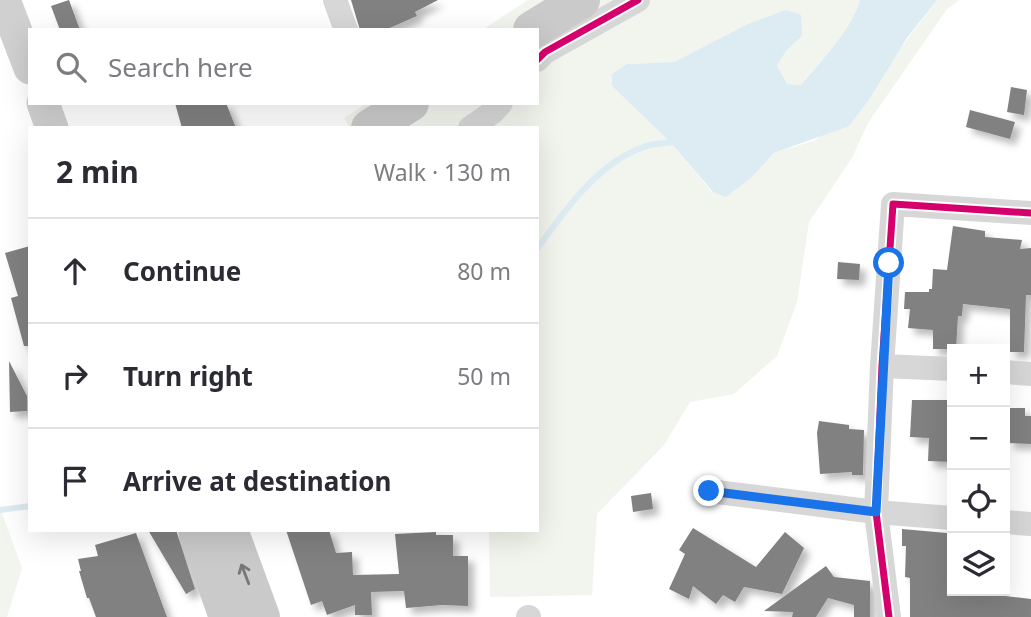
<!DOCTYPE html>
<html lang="en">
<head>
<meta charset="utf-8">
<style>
	body { margin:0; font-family:"Noto Sans",sans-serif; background:#f7f7f7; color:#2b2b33 }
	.controls { position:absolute; right:21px; bottom:21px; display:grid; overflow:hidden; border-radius:0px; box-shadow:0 7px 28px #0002 }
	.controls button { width:63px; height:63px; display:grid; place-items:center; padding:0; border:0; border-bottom:2px solid #e1e1e2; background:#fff; color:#2b2b33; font:35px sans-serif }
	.stop { position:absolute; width:21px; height:21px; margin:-16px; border:5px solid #1a73e8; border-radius:50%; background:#fff }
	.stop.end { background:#1a73e8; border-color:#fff; box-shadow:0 2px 7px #0008 }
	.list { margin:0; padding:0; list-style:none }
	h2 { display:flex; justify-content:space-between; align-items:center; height:91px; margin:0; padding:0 28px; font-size:30px }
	h2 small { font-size:23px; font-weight:400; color:#7c7c81 }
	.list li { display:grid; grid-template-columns:46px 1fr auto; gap:21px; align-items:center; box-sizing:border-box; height:105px; padding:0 28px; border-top:2px solid #e1e1e2 }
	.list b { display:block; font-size:26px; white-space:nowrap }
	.list em { font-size:23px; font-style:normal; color:#7c7c81 }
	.icon { flex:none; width:38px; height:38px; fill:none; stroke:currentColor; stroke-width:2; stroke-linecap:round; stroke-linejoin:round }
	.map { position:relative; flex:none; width:1031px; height:617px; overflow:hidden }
	.search { position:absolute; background:#fff; box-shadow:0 7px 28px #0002; left:28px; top:28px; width:511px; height:77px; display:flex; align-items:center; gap:18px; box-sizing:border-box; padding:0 24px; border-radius:0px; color:#7c7c81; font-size:26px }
	.panel { position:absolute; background:#fff; box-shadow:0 7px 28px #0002; left:28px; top:126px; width:511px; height:406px; border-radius:0px }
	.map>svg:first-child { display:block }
	.green { fill:#f1f5ed }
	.water { fill:#ddebf3 }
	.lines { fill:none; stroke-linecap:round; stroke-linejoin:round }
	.stream { stroke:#ddebf3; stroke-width:6 }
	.building { fill:#818181; filter:url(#shadow) }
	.street { stroke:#d7d7d7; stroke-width:24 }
	.secondary { stroke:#d0d0d0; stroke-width:33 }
	.primary { stroke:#cacaca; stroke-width:38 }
	.cycleway-casing { stroke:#fff; stroke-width:11 }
	.cycleway { stroke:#d6006c; stroke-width:7 }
	.oneway { stroke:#777 }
	.route { stroke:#1a73e8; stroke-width:9 }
</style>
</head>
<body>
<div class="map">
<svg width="1031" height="617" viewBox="0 0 1031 617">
	<defs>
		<filter id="shadow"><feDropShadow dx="6" dy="6" stdDeviation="3.5" flood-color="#0004"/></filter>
	</defs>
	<rect width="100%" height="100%" fill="#fff"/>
	<!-- green -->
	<g class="green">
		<path d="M528 0H860C853 28 819 62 801 85L787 84 777 66 786 51 802 36 746 25 674 62 627 64 612 86 671 143 712 192 752 177 774 153 816 140 889 64 937 0H959L947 9 868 123 852 158 809 222 797 302 777 356 734 394 690 402 664 445 597 514 592 595 490 597 489 532 485 530H537V128H350L344 118 367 103H537V30H482Z"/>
		<path d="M0 508 22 568 7 617H0Z"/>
	</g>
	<!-- water -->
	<path class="water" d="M860 0H937L907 38 870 98 849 126 774 153 752 177 726 197 713 192 671 143 612 86V74L627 64 674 62 746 25 786 10 801 15 802 36 786 51 777 66 787 84 801 85C819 63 853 28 860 0Z"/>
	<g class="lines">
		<!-- stream -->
		<g class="stream">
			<path d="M537 249C566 209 600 159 650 145 658 143 668 143 677 142"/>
			<path d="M0 510 30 506"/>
		</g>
	</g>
	<!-- building -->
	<g class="building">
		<path d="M69 0 80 30H60L51 6Z"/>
		<path d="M351 0H438L415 12 417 16 385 30H360Z"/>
		<path d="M1011 87 1027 90 1024 115 1007 112Z"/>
		<path d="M175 103H226L236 128H182Z"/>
		<path d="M970 110 1015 122 1010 139 966 127Z"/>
		<path d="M953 226 985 231V237L1022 240 1020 249 1031 248V295H1026L1024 352H1010V309L963 304 962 316H958L956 349H933V330L908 328 910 309H904L905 292H929V289H932L933 269 947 270Z"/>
		<path d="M30 246V346H24L11 298 18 296 5 253Z"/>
		<path d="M838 262 860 264 859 280 837 279Z"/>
		<path d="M9 361 27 396V411L10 412Z"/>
		<path d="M912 400H952V462L928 461 929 438 910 437Z"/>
		<path d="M1009 408H1025V416H1031V444L1008 443Z"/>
		<path d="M819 421 849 425V429L864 430 863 475H852V472L820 474 817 433Z"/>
		<path d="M651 493 653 509 633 512 631 496Z"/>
		<path d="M693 528 756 567 785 532 804 548 782 594 744 587 735 602 723 595 716 604 693 586 689 599 669 589 685 554 679 550Z"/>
		<path d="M902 529 947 533V567L952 568V592H972L1031 599V617H910V578L905 577 906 546H902Z"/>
		<path d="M148 530H176L195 589 186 594Z"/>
		<path d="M286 530H329L336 553 352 552 353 575 399 574 395 534 436 532V535H453V556H468V606L442 605 406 608 404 591 371 592 372 615H355V605L327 615 322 601 311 605Z"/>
		<path d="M136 533 167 617H96L89 598H87L79 571H81L78 559 98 556 95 545Z"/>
		<path d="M826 566 834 577 870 581V617H854V605L828 598 816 617H792L793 612 764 611Z"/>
	</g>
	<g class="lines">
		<!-- street -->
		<g class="street">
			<path d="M335 0 346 30"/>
			<path d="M537 60 545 52 638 0"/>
			<path d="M470 128 493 112 501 103"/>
			<path d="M882 366 952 369"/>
			<path d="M1005 372 1031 374"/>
			<path d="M709 491 876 512 952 518"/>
			<path d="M1005 522 1031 524"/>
			<path d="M528 617H529"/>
			<path d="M889 617 876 512 882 366 893 204 1031 213"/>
		</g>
		<!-- secondary -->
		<g class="secondary">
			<path d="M4 0 30 68"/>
			<path d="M43 103 52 128"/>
		</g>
		<!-- primary -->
		<g class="primary">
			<path d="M532 30 581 0"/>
			<path d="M370 128 410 103"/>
			<path d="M197 530 228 617"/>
			<path d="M229 530 261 617"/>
		</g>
		<!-- cycleway casing -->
		<g class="cycleway-casing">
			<g id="cycleway">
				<path d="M537 60 545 52 638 0"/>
				<path d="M889 617 876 512 882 366 893 204 1031 213"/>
			</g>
		</g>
		<!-- cycleway -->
		<use href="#cycleway" class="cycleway"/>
	</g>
	<!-- one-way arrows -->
	<defs><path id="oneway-shaft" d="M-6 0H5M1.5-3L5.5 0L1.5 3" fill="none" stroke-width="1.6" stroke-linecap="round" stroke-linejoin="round" transform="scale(1.75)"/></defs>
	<use class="oneway" href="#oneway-shaft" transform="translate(245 574) rotate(-111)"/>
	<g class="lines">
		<!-- route -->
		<path class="route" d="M709 491 876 512 889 263"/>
	</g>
</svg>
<div class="controls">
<button>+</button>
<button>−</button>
<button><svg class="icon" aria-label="locate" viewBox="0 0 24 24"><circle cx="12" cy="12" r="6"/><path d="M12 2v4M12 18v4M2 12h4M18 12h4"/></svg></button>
<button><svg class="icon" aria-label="layers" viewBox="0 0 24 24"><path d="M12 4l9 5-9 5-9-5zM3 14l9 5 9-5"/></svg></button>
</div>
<div class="stop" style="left:889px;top:263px"></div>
<div class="stop end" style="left:709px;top:491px"></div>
<div class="search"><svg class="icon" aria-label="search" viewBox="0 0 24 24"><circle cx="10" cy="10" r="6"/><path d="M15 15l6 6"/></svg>Search here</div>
<section class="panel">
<h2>2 min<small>Walk · 130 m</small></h2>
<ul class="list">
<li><svg class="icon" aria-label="ahead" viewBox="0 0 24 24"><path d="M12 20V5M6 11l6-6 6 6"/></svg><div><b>Continue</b></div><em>80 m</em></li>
<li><svg class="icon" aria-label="right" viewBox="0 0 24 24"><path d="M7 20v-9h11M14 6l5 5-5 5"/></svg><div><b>Turn right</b></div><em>50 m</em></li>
<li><svg class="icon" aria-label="arrive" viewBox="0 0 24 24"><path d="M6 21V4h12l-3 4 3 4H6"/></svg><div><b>Arrive at destination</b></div></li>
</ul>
</section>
</div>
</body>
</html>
